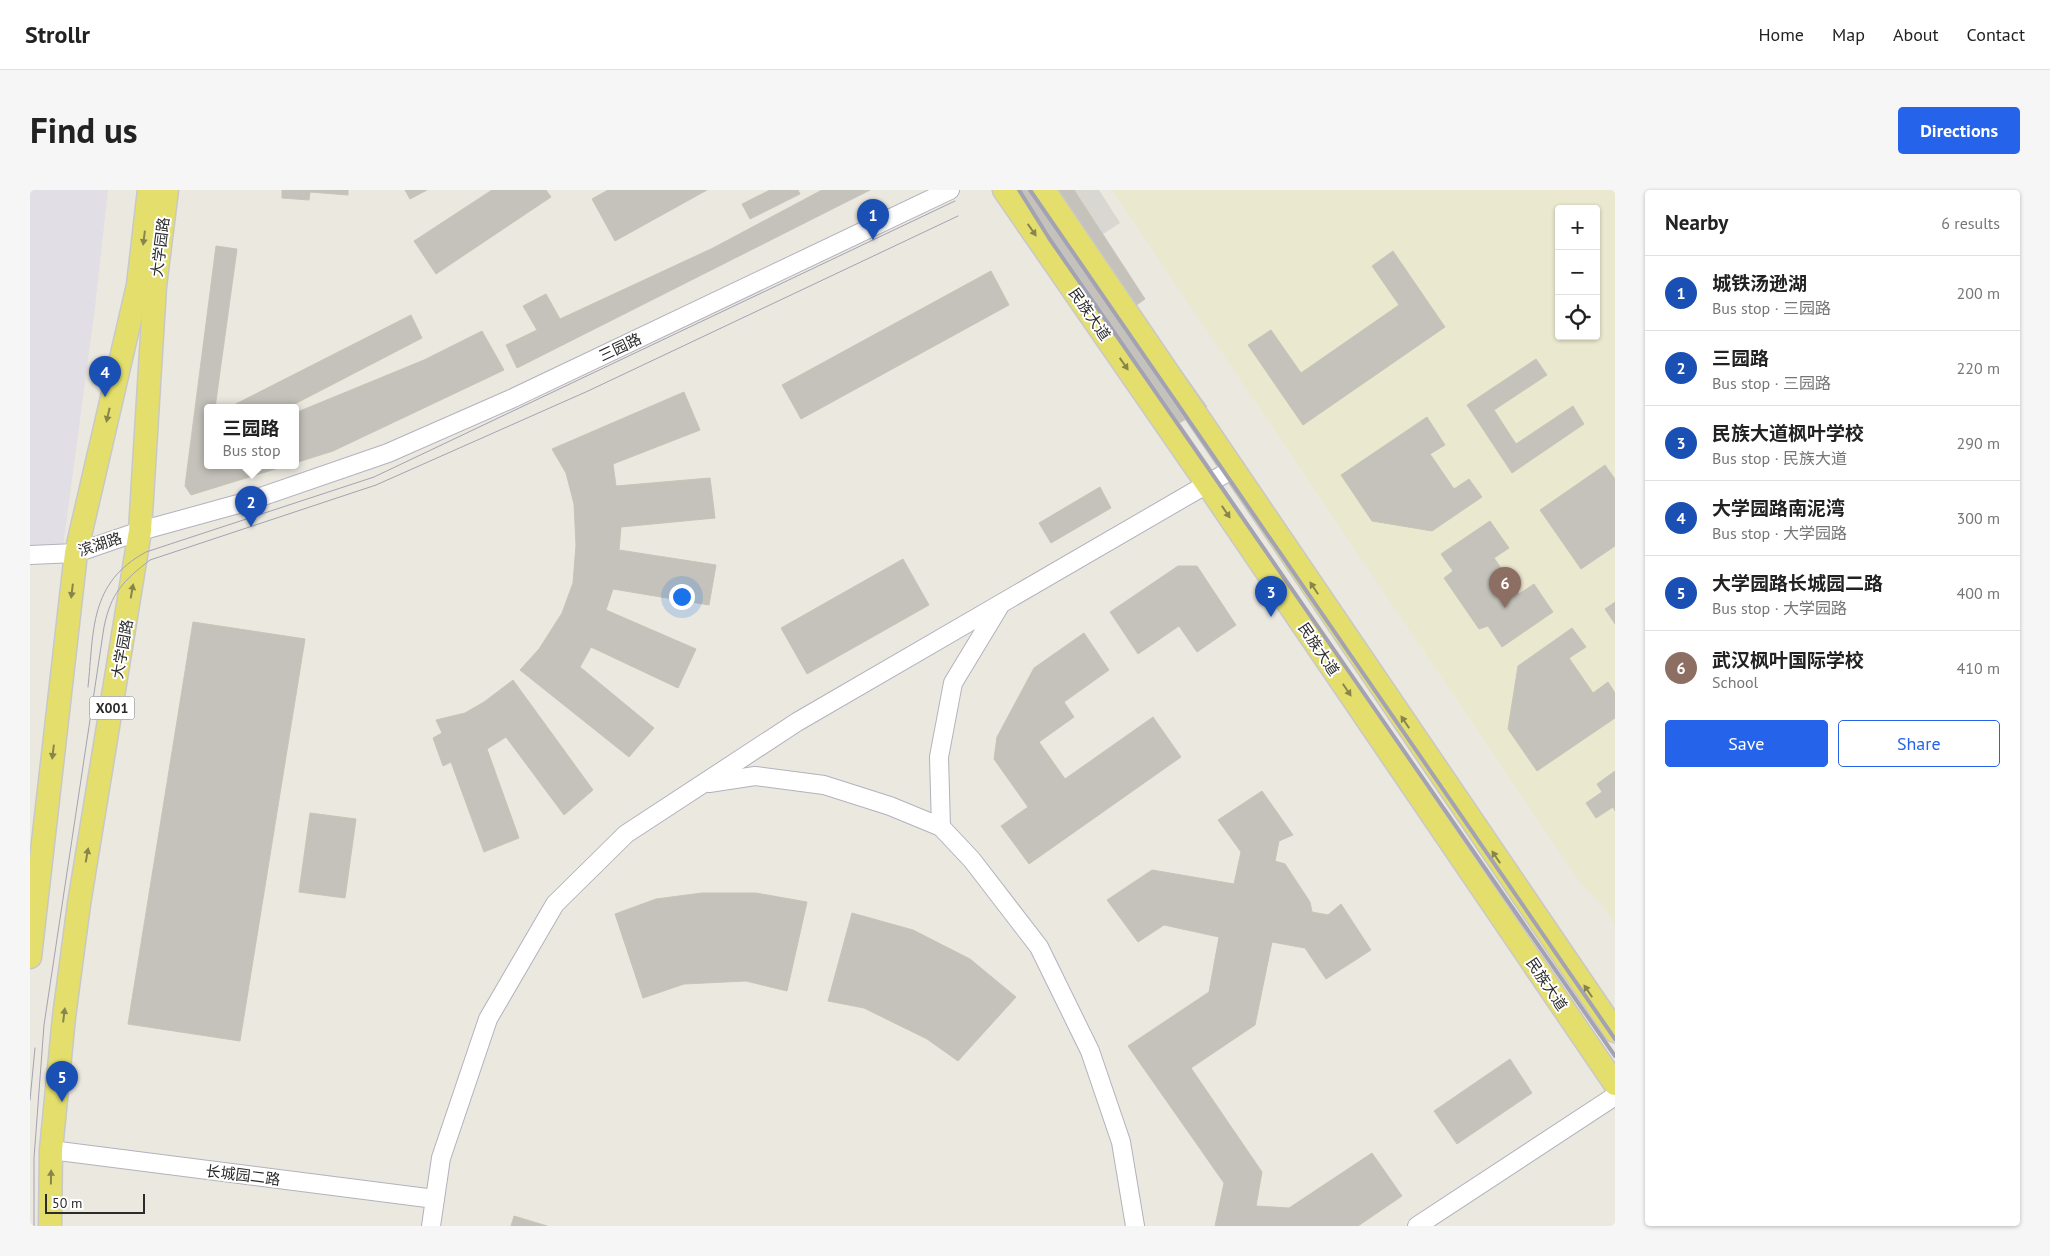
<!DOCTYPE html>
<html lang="en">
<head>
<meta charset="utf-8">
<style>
	body { margin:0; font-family:"PT Sans","Noto Sans SC",sans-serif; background:#f6f6f6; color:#222 }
	.controls { position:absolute; right:15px; top:15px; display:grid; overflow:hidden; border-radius:5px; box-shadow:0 1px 4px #0004 }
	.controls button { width:45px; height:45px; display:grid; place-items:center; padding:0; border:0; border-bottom:1px solid #e0e0e0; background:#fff; color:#222; font:25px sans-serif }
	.scale { position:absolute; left:15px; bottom:12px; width:100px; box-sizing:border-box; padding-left:5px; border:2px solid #2b2b2b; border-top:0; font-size:14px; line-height:18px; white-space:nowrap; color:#2b2b2b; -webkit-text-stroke:4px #fff; paint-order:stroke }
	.you { position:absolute; left:651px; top:406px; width:18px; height:18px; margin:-12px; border:4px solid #fff; border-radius:50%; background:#1a73e8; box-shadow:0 0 0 8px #1a73e833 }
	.badge { display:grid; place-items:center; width:32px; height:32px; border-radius:50%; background:#2563eb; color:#fff; font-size:16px; font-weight:700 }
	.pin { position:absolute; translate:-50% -41px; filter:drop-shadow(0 1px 2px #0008) }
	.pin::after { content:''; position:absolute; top:26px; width:18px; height:15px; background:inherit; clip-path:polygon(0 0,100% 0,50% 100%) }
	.popup { position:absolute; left:174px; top:214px; width:95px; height:65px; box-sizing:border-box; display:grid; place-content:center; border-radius:5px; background:#fff; filter:drop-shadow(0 1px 4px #0005); font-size:16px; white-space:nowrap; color:#767676 }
	.popup b { font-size:19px; color:#222 }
	.popup::after { content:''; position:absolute; left:50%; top:100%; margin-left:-10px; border:10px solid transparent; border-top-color:#fff }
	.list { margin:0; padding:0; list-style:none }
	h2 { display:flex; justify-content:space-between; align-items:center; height:65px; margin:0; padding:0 20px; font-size:21px }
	h2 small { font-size:16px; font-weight:400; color:#767676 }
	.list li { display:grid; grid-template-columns:32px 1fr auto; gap:15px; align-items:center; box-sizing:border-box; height:75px; padding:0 20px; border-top:1px solid #e0e0e0 }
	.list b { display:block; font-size:19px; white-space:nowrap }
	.list p { margin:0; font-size:16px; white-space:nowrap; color:#767676 }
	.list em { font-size:16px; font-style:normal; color:#767676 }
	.actions { display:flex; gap:10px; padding:15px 20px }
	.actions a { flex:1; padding:11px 0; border:1px solid #2563eb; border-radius:5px; text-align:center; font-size:18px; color:#2563eb }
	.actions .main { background:#2563eb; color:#fff }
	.icon { flex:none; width:28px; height:28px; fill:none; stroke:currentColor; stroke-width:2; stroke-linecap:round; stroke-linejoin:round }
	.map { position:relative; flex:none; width:1585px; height:1036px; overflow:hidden; border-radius:5px }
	header { display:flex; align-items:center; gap:30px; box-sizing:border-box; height:70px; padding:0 25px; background:#fff; border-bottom:1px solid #e0e0e0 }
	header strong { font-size:24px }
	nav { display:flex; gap:28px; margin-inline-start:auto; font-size:18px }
	.intro { display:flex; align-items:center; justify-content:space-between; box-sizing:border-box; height:120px; padding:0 30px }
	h1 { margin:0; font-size:35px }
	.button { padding:12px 22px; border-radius:5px; background:#2563eb; color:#fff; font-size:18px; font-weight:700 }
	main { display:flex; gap:30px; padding:0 30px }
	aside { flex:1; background:#fff; border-radius:5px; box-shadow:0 1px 4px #0004 }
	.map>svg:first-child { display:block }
	.industrial { fill:#e1dee5 }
	.education { fill:#ebe8d0; fill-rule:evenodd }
	.plaza { fill:#d8d7d1 }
	.building { fill:#c4c2ba; stroke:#c7c4b8 }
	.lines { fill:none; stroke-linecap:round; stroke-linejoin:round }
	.minor-casing { stroke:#b2b2bd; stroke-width:20 }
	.major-casing { stroke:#c8c8c8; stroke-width:25 }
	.minor { stroke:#fff; stroke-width:18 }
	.major { stroke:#e4df6c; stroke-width:22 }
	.tram { stroke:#a3a2b3; stroke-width:1 }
	.rail { stroke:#a3a2b3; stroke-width:4 }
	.oneway { fill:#88854c }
	.labels { text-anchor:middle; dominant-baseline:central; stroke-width:4; stroke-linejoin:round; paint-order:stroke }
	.shield { fill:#fff; stroke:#6b6b6b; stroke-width:1 }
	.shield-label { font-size:14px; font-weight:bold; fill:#2b2b2b }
	.street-label { font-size:15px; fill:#2b2b2b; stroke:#fff }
</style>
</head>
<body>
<header>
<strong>Strollr</strong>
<nav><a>Home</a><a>Map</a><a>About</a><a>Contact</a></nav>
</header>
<div class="intro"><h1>Find us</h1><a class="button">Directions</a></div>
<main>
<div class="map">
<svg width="1585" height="1036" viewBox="0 0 1585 1036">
	<rect width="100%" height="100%" fill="#ebe8df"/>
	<!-- industrial -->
	<path class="industrial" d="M0 0H78L65 117 33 357 0 356Z"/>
	<!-- education -->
	<path class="education" d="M1082 0H1585V735L1574 718 1549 691ZM1529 19H1566V146H1529Z"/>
	<!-- plaza -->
	<path class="plaza" d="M1044 0H1069L1090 33 1073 44Z"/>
	<!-- building -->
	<g class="building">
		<path d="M252 0H318V5L280 2 279 10 252 8Z"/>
		<path d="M375 0H397L380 9Z"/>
		<path d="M462 0H516L521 7 406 84 384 51Z"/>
		<path d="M578 0H677L585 51 562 9Z"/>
		<path d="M740 0H768L770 4 720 29 712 14Z"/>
		<path d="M792 0H840L487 178 476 155 507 140 493 116 516 104 530 129 683 58Z"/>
		<path d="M962 0H1044L1115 109 1105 116 1177 217 1144 236 1061 145Z"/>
		<path d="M186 56 207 59 185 218H177V276H255L161 305 155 296Z"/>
		<path d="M1363 61 1415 137 1273 235 1218 155 1241 140 1271 183 1369 115 1342 76Z"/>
		<path d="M961 81 979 115 771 229 752 195Z"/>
		<path d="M381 125 392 148 257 218H198Z"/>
		<path d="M452 141 474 180 303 261 265 273V223L394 170Z"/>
		<path d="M1506 169 1517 185 1464 220 1486 254 1543 216 1554 234 1482 283 1437 215Z"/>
		<path d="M654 202 670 240 583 274 586 296 680 288 685 328 591 337 589 360 686 375 679 415 583 399 576 420 666 459 648 498 561 457 550 477 624 538 599 567 490 480 509 459 532 423 543 393 546 355 544 314 536 283 522 259Z"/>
		<path d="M1397 227 1415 255 1400 264 1424 299 1439 289 1452 307 1402 341 1342 331 1311 285Z"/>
		<path d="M1575 275 1585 289V356L1551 379 1510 320Z"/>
		<path d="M1070 297 1081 318 1021 353 1009 333Z"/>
		<path d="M1460 331 1479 358 1464 368 1489 404 1504 394 1523 422 1472 457 1458 436 1449 439 1414 388 1423 381 1411 364Z"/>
		<path d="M873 369 899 415 777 484 751 438Z"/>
		<path d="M1148 376H1167L1206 435 1167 462 1149 436 1108 464 1080 422Z"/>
		<path d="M1585 412V434L1575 419Z"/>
		<path d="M163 432 275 449 210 851 98 834Z"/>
		<path d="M1542 438 1556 457 1539 468 1563 503 1578 492 1585 503V528L1507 581 1478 539 1488 476Z"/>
		<path d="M1054 443 1079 480 1034 512 1044 527 1009 552 1035 589 1123 527 1151 567 999 674 971 636 998 617 964 569 967 547 1004 478Z"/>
		<path d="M483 490 563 600 534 625 476 547 457 559 489 648 454 662 421 572 413 576 403 548 412 543 406 530 435 523 454 512Z"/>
		<path d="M1585 581V621L1583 617 1566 628 1556 613 1572 602 1567 594Z"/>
		<path d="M1232 601 1263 645 1249 651 1245 671 1255 674 1280 712 1282 722 1298 725 1311 714 1341 760 1296 789 1275 758 1242 752 1225 835 1161 878 1232 982 1226 1016 1259 1018 1342 963 1372 1006 1328 1036H1185L1194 993 1098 856 1179 802 1189 747 1134 735 1108 752 1077 710 1122 680 1204 694 1211 662 1188 630Z"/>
		<path d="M280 623 326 629 315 708 269 702Z"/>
		<path d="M672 703H726L777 712 757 801 716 791 654 794 613 808 585 724 626 709Z"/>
		<path d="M822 723 883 740 940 769 986 807 928 871 897 849 834 818 798 811Z"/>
		<path d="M1480 869 1502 903 1427 954 1404 921Z"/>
		<path d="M484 1026 517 1036H481Z"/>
	</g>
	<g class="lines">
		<!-- minor casing -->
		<g class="minor-casing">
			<g id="minor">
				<path d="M0 365 46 363 110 341 219 311 358 263 481 209 920 0"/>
				<path d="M679 593 725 586 794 595 860 616 911 637 909 567 923 493 969 417"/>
				<path d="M911 637 942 670 1009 757 1060 861 1091 952 1105 1036"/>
				<path d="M21 960 405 1009"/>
				<path d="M401 1036 411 968 458 829 525 714 596 644 767 532 1203 279"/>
				<path d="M1387 1036 1585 906"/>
			</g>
		</g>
		<!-- major casing -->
		<g class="major-casing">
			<g id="major">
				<path d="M974 0 1177 294 1585 894"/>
				<path d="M1014 0 1585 841"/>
				<path d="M0 767 46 363 108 95 119 0"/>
				<path d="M20 1036 21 960 34 827 49 714 110 341 125 96 137 0"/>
			</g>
		</g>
		<!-- minor -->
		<use href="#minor" class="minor"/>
		<!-- major -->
		<use href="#major" class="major"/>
		<!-- tram -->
		<g class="tram">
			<path d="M58 497C64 440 59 393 116 362L344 287 925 11"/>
			<path d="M0 910 5 858"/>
			<path d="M4 1036V968L14 835 74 437C81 403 93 391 120 370L346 295 558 201 928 26"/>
		</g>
		<!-- rail -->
		<g class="rail">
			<path d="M989 0 1019 48 1585 866"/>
			<path d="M1000 0 1585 849"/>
		</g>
	</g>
	<!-- one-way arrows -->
	<defs><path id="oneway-solid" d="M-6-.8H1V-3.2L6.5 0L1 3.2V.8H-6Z" transform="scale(1.25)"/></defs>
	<g class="oneway">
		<use href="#oneway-solid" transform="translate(1002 40) rotate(55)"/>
		<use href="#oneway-solid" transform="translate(114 48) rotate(97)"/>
		<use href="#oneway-solid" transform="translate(1094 174) rotate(55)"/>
		<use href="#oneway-solid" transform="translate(78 225) rotate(103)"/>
		<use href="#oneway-solid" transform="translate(1196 322) rotate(56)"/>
		<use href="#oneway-solid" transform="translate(1284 398) rotate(-124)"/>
		<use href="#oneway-solid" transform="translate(42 401) rotate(97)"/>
		<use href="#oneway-solid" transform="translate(102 401) rotate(-80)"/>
		<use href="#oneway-solid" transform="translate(1317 500) rotate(56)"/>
		<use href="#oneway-solid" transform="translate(1375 532) rotate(-124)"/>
		<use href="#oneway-solid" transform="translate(23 562) rotate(97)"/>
		<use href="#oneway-solid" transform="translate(57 665) rotate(-80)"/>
		<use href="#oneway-solid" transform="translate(1466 667) rotate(-124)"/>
		<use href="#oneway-solid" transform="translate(1558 801) rotate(-124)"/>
		<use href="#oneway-solid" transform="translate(34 825) rotate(-83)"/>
		<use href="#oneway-solid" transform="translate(21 987) rotate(-89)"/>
	</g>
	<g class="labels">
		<!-- shield labels -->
		<rect class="shield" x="59.5" y="506.5" width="45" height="23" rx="4"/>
		<g class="shield-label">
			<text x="82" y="518">X001</text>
		</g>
		<!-- street labels -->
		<g class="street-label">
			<text transform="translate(130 57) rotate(-83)">大学园路</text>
			<text transform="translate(1060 124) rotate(55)">民族大道</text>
			<text transform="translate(590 157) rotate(-25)">三园路</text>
			<text transform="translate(70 354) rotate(-18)">滨湖路</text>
			<text transform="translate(92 459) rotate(-80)">大学园路</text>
			<text transform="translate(1289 459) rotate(56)">民族大道</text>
			<text transform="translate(1517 794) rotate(56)">民族大道</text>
			<text transform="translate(213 985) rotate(7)">长城园二路</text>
		</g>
	</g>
</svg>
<div class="controls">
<button>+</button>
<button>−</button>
<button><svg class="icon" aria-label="locate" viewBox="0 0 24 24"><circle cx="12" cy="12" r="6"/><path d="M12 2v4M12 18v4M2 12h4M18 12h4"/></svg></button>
</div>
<div class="scale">50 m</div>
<div class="you"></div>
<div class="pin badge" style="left:843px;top:50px;background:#1a4fb4">1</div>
<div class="pin badge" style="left:221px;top:337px;background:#1a4fb4">2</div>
<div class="popup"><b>三园路</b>Bus stop</div>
<div class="pin badge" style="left:1241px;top:427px;background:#1a4fb4">3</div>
<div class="pin badge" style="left:75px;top:207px;background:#1a4fb4">4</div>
<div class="pin badge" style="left:32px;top:912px;background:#1a4fb4">5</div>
<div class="pin badge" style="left:1475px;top:418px;background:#8d6e63">6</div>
</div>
<aside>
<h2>Nearby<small>6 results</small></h2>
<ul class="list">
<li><span class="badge" style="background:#1a4fb4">1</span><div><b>城铁汤逊湖</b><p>Bus stop · 三园路</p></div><em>200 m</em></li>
<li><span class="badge" style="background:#1a4fb4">2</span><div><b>三园路</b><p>Bus stop · 三园路</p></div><em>220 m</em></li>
<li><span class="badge" style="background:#1a4fb4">3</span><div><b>民族大道枫叶学校</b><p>Bus stop · 民族大道</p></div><em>290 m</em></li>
<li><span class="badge" style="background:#1a4fb4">4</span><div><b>大学园路南泥湾</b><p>Bus stop · 大学园路</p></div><em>300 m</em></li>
<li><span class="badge" style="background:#1a4fb4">5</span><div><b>大学园路长城园二路</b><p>Bus stop · 大学园路</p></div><em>400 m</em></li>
<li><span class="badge" style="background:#8d6e63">6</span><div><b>武汉枫叶国际学校</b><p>School</p></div><em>410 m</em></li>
</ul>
<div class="actions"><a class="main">Save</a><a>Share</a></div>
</aside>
</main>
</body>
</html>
